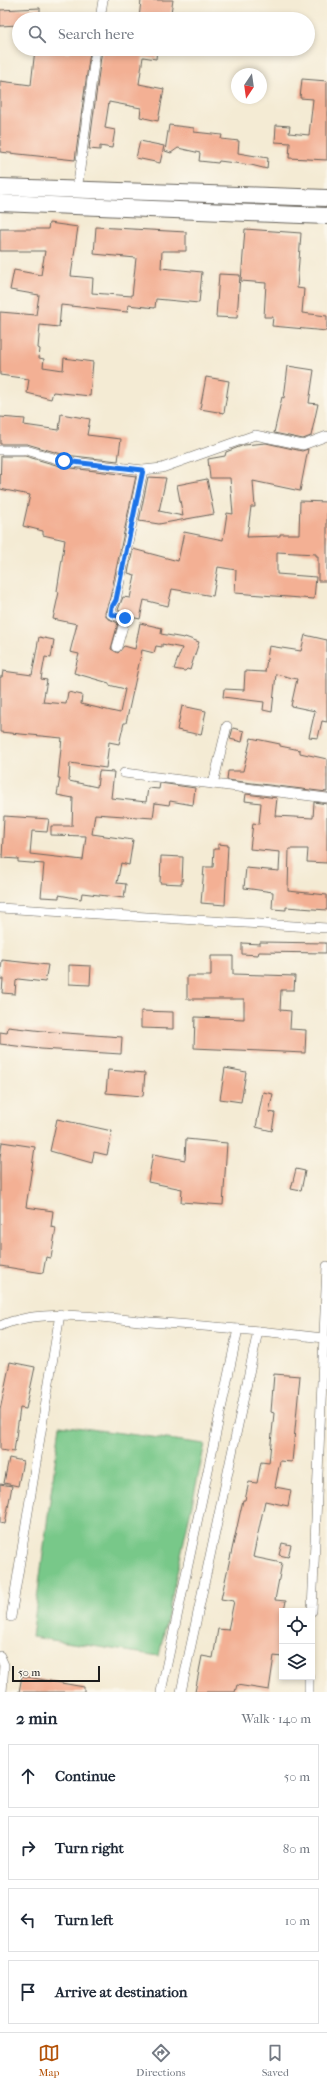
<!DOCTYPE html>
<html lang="en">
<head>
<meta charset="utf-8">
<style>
	body { margin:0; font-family:"IM FELL French Canon",serif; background:#f2f2f3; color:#1f2937 }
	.controls { position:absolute; right:12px; bottom:12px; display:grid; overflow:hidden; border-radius:0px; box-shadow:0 2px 6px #0003 }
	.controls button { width:36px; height:36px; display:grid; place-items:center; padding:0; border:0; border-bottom:1px solid #e0e1e3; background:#fff; color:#1f2937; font:20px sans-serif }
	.compass { position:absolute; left:231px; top:68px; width:36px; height:36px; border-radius:50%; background:#fff; box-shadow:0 2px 6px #0003; rotate:193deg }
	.scale { position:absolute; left:12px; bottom:10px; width:88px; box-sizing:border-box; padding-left:4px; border:2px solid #1c1c1c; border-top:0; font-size:11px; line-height:14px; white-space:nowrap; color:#1c1c1c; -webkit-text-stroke:3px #fbf7ec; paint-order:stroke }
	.stop { position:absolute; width:12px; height:12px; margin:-9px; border:3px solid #1a73e8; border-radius:50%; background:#fff }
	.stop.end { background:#1a73e8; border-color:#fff; box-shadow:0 1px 4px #0008 }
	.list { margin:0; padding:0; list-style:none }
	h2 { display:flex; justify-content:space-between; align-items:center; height:52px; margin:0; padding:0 16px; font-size:17px }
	h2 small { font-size:13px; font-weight:400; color:#747a83 }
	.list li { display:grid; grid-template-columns:26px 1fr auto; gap:12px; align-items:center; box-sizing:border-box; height:64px; margin:0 8px 8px; padding:0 8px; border:1px solid #e0e1e3; border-radius:0px }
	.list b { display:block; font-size:15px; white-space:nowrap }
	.list em { font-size:13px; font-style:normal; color:#747a83 }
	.icon { flex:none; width:22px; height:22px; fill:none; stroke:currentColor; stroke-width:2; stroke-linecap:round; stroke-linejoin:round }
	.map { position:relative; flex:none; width:327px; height:1692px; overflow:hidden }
	.search { position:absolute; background:#fff; box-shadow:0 2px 6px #0003; left:12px; right:12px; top:12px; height:44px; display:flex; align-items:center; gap:10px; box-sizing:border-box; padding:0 14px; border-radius:22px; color:#747a83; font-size:15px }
	.sheet { height:340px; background:#fff }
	nav { display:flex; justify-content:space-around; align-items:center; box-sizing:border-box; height:56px; border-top:1px solid #e0e1e3; background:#fff; font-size:11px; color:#747a83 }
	nav a { display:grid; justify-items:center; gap:2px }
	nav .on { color:#b45309 }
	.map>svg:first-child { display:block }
	.green { fill:#78c889; stroke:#4a7252 }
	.building { fill:#f3b094 }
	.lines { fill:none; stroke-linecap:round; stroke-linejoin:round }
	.minor-casing { stroke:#68645c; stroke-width:10 }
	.trunk-casing { stroke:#68645c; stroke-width:18 }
	.minor { stroke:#fff; stroke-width:9 }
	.trunk { stroke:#fff; stroke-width:16 }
	.route { stroke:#1a73e8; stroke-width:5 }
</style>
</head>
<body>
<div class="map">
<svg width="327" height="1692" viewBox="0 0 327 1692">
	<rect width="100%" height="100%" fill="#fbf7ec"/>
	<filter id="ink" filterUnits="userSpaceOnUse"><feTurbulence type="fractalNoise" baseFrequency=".025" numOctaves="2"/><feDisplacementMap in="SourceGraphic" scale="8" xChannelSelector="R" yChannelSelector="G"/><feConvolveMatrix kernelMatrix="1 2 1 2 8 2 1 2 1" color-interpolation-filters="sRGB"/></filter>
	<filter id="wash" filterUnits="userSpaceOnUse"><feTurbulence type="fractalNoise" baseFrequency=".012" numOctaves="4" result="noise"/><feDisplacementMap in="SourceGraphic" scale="16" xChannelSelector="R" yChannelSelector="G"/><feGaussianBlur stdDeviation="0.9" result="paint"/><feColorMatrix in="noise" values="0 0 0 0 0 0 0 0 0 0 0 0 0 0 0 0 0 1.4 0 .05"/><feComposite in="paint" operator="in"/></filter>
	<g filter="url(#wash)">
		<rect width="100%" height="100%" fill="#f4ebd4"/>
		<!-- green -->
		<path class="green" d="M60 1425 205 1444 159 1656 32 1637Z"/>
		<g id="blocks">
			<!-- building -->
			<g class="building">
				<path d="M141 0H173L170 19H139Z"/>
				<path d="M40 8V19H19V25L0 26V10Z"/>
				<path d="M35 49 69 53 70 49 90 52 75 160 0 152V81L31 85Z"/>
				<path d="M102 49 126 53V49H157L156 59 143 57 139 84 164 89 158 121 140 117 141 108 109 102 105 128 115 130 112 148 100 146V150L89 149Z"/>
				<path d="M302 79 327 81V160L289 158 290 143 275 142 276 125 290 126 289 133 309 135 313 99 300 98Z"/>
				<path d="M169 125 194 128V132L222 135 221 139 239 141 238 153 268 158 267 169 251 165 219 161 218 163 199 161 200 153 178 148 171 153 165 151Z"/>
				<path d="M140 141 164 146 160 163 136 158Z"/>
				<path d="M49 223 78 227 71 276 93 278 92 293 132 296 136 258 94 254 96 227 186 232V251H162L161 268 202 272 199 303 156 299 155 308 128 305 127 312 61 305 59 327 40 325 38 348 40 349 39 358 44 359 43 367 63 370 64 358 93 362 90 396 53 392 51 399 27 393 29 379 0 375V312L36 315 39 295 10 290 14 270 41 275 45 251H0V229H48Z"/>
				<path d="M245 229 301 233 297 288 304 289 302 313 327 316V331L272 326 273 317H264L266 283 241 281Z"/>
				<path d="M219 274 240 275 237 318 216 317Z"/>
				<path d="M288 366 314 370 309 403 318 404 311 436 303 439 274 433 282 397 284 398Z"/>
				<path d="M206 377 229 381 224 413 200 409Z"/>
				<path d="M61 414 90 419 87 435 121 439 118 461 65 455 27 444H0V417L25 419 24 425 59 430Z"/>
				<path d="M266 443 302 451 308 449 300 491 253 481 255 507H251L247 537 280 536V534H299L300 501 327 502V581H318V556H316V554L277 552V574L316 577 314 599 235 593 236 570 218 567 213 596 172 589 168 606 144 600 140 619 131 617 127 614 118 610 123 597 130 598 135 575 128 573 133 549 178 561 184 532 223 540 227 513 233 514 230 478H210L208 459 225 456 226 452 244 445Z"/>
				<path d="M1 456H25L63 467 136 476 110 598 105 613 107 618 118 623 111 649 118 653 124 646 135 649 140 623 162 628 161 634 184 638 185 637 199 642 190 670 187 669 185 671 174 669 182 648 162 644V647L156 646 154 653 142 650 126 723H124L119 744 109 742 106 768 70 763 69 781 97 787 99 771 114 772 111 798 146 802 148 788 159 789 160 783 195 788 193 805 170 801 169 805 155 803 153 818 95 814 92 834 133 840 129 865 121 863 117 883 126 884 124 898 82 893 81 899 59 895V898L41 897 44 864 18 862V859L2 858 4 816 49 819 47 832 32 831 30 854 83 860 86 836 51 835V826H72L73 798 57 795 60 778H58L62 738 0 732V677H2L3 671 32 675 39 637 54 640 51 658 45 657 41 679 47 680 43 702 66 704 68 692 82 695 81 704 120 713 125 689 109 685V683L74 673 79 654 70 652 77 624 53 619 59 592 57 591 65 540 43 535V531L23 526 30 495 0 489Z"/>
				<path d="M148 477 166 478 159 511 183 516 177 485 207 479 214 514 159 524 139 521Z"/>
				<path d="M305 635 327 640V722L322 721 318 738 309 737 315 711 291 706 297 679 276 674 272 712 263 710 264 702 223 697 224 689 244 690 245 671 265 672 269 646 301 651Z"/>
				<path d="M182 706 206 711 201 735 177 730Z"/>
				<path d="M233 728 244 731 242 742 230 739Z"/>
				<path d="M251 738 280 744V746L300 750V753L327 759V792L227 780 228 771H243Z"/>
				<path d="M246 794 277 798 275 816 313 818 314 802 327 804V863L307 862 308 849H289L288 891 327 895V910L286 907V910L272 909 273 892 244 888 246 868 279 871 280 852 250 849 253 823 259 824 261 803 245 801Z"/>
				<path d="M218 844 228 845 225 905 201 903 204 867H213L214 849H218Z"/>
				<path d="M161 856 183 857 182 884 160 883Z"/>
				<path d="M260 942 326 943V953L259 952 258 955 242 954V943L260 944Z"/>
				<path d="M211 956H233V974L295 976 294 990H281L280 1010 291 1011 290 1029 306 1030 305 1053 194 1048 195 1017 244 1019V999H187V976H211Z"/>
				<path d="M2 960 48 965 45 982 18 979 16 981 15 994 2 993 3 979H0Z"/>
				<path d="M69 965 91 966 90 985 69 984Z"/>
				<path d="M141 1011 173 1012V1029L141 1028Z"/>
				<path d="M8 1027 52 1032 122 1037 121 1054 41 1049 0 1044V1032L7 1033Z"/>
				<path d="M225 1068 246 1072 241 1102 220 1099Z"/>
				<path d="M108 1070 145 1073 143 1096 106 1093Z"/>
				<path d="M263 1092 273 1094 269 1112 275 1113 272 1131 256 1127Z"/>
				<path d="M57 1119 112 1131 107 1155 94 1152 92 1163 50 1151Z"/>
				<path d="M186 1139 227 1143 223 1205 181 1202 182 1189 148 1182 153 1154 185 1160Z"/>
				<path d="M2 1142 35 1147 26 1207 53 1211 51 1227 56 1228 51 1258 46 1257 43 1273 0 1266V1158Z"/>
				<path d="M296 1169 305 1171 301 1191 291 1189Z"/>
				<path d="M10 1362 35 1367 26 1409 20 1408 14 1452 0 1450V1410Z"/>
				<path d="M274 1374 300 1376 292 1462 280 1461 275 1487 291 1490 288 1506 265 1501 253 1557 282 1563 275 1600 286 1601 284 1611H282V1657L274 1656 269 1690 237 1685 235 1692H195L202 1656 213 1658 218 1629 228 1630 234 1601 221 1599 243 1500H245L249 1482 257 1483 261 1462 269 1463 274 1413 271 1412Z"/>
				<path d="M9 1458 23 1461 18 1486 4 1483Z"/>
				<path d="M0 1484 12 1486 5 1524 0 1523Z"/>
				<path d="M282 1543 291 1545 288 1557 279 1555Z"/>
				<path d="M22 1676 84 1687V1692H19Z"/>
			</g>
		</g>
	</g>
	<g filter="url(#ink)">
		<use href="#blocks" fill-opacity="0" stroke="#68645c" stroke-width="1"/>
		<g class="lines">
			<!-- minor casing -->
			<g class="minor-casing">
				<g id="minor">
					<path d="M100 19 103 0"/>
					<path d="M77 191 96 49"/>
					<path d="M0 450H26L64 461 143 470 162 468 255 435 303 445 327 436"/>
					<path d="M117 647 125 619 111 614 112 607 116 600 143 470"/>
					<path d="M124 773 327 798"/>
					<path d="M213 784 227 726"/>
					<path d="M0 908 327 928"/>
					<path d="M0 1326C40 1307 107 1318 150 1322 208 1326 265 1331 323 1338"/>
					<path d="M312 1611 327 1266"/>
					<path d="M11 1617 60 1314"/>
					<path d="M0 1656 4 1665 2 1692"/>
					<path d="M161 1692 238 1329"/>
					<path d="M181 1692 258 1331"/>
					<path d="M309 1692V1677"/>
				</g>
			</g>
			<!-- trunk casing -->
			<g class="trunk-casing">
				<g id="trunk">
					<path d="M0 187 327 198"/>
					<path d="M0 203 327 216"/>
				</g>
			</g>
			<!-- minor -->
			<use href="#minor" class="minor"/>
			<!-- trunk -->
			<use href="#trunk" class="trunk"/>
		</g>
	</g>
	<g class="lines" filter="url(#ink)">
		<!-- route -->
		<path class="route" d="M64 461 143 470 116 600 112 607 111 614 125 618"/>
	</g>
</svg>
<div class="controls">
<button><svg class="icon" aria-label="locate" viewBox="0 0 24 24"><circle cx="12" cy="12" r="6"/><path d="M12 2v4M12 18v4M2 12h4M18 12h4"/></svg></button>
<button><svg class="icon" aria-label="layers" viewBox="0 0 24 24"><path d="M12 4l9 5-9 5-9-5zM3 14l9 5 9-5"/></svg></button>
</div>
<svg class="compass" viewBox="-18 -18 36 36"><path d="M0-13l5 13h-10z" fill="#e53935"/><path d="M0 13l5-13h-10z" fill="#747a83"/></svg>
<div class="scale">50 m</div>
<div class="stop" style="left:64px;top:461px"></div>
<div class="stop end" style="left:125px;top:618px"></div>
<div class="search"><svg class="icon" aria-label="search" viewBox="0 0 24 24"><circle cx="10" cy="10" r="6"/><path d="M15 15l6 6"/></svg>Search here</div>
</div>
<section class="sheet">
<h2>2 min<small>Walk · 140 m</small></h2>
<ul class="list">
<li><svg class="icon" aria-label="ahead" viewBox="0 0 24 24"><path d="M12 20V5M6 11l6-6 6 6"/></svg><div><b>Continue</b></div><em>50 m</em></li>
<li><svg class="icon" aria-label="right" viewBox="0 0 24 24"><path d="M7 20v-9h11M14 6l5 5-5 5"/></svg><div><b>Turn right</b></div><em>80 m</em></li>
<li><svg class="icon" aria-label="left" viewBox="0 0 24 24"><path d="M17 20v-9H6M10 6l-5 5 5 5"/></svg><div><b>Turn left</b></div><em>10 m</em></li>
<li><svg class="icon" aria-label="arrive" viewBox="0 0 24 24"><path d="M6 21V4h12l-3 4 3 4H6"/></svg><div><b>Arrive at destination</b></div></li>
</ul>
</section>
<nav>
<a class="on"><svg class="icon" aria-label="map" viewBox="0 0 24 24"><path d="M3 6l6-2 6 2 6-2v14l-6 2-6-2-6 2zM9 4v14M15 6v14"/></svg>Map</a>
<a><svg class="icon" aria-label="directions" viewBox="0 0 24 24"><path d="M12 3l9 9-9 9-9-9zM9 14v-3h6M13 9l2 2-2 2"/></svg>Directions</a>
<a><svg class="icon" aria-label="saved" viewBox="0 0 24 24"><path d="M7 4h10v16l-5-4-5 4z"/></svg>Saved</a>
</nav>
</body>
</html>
